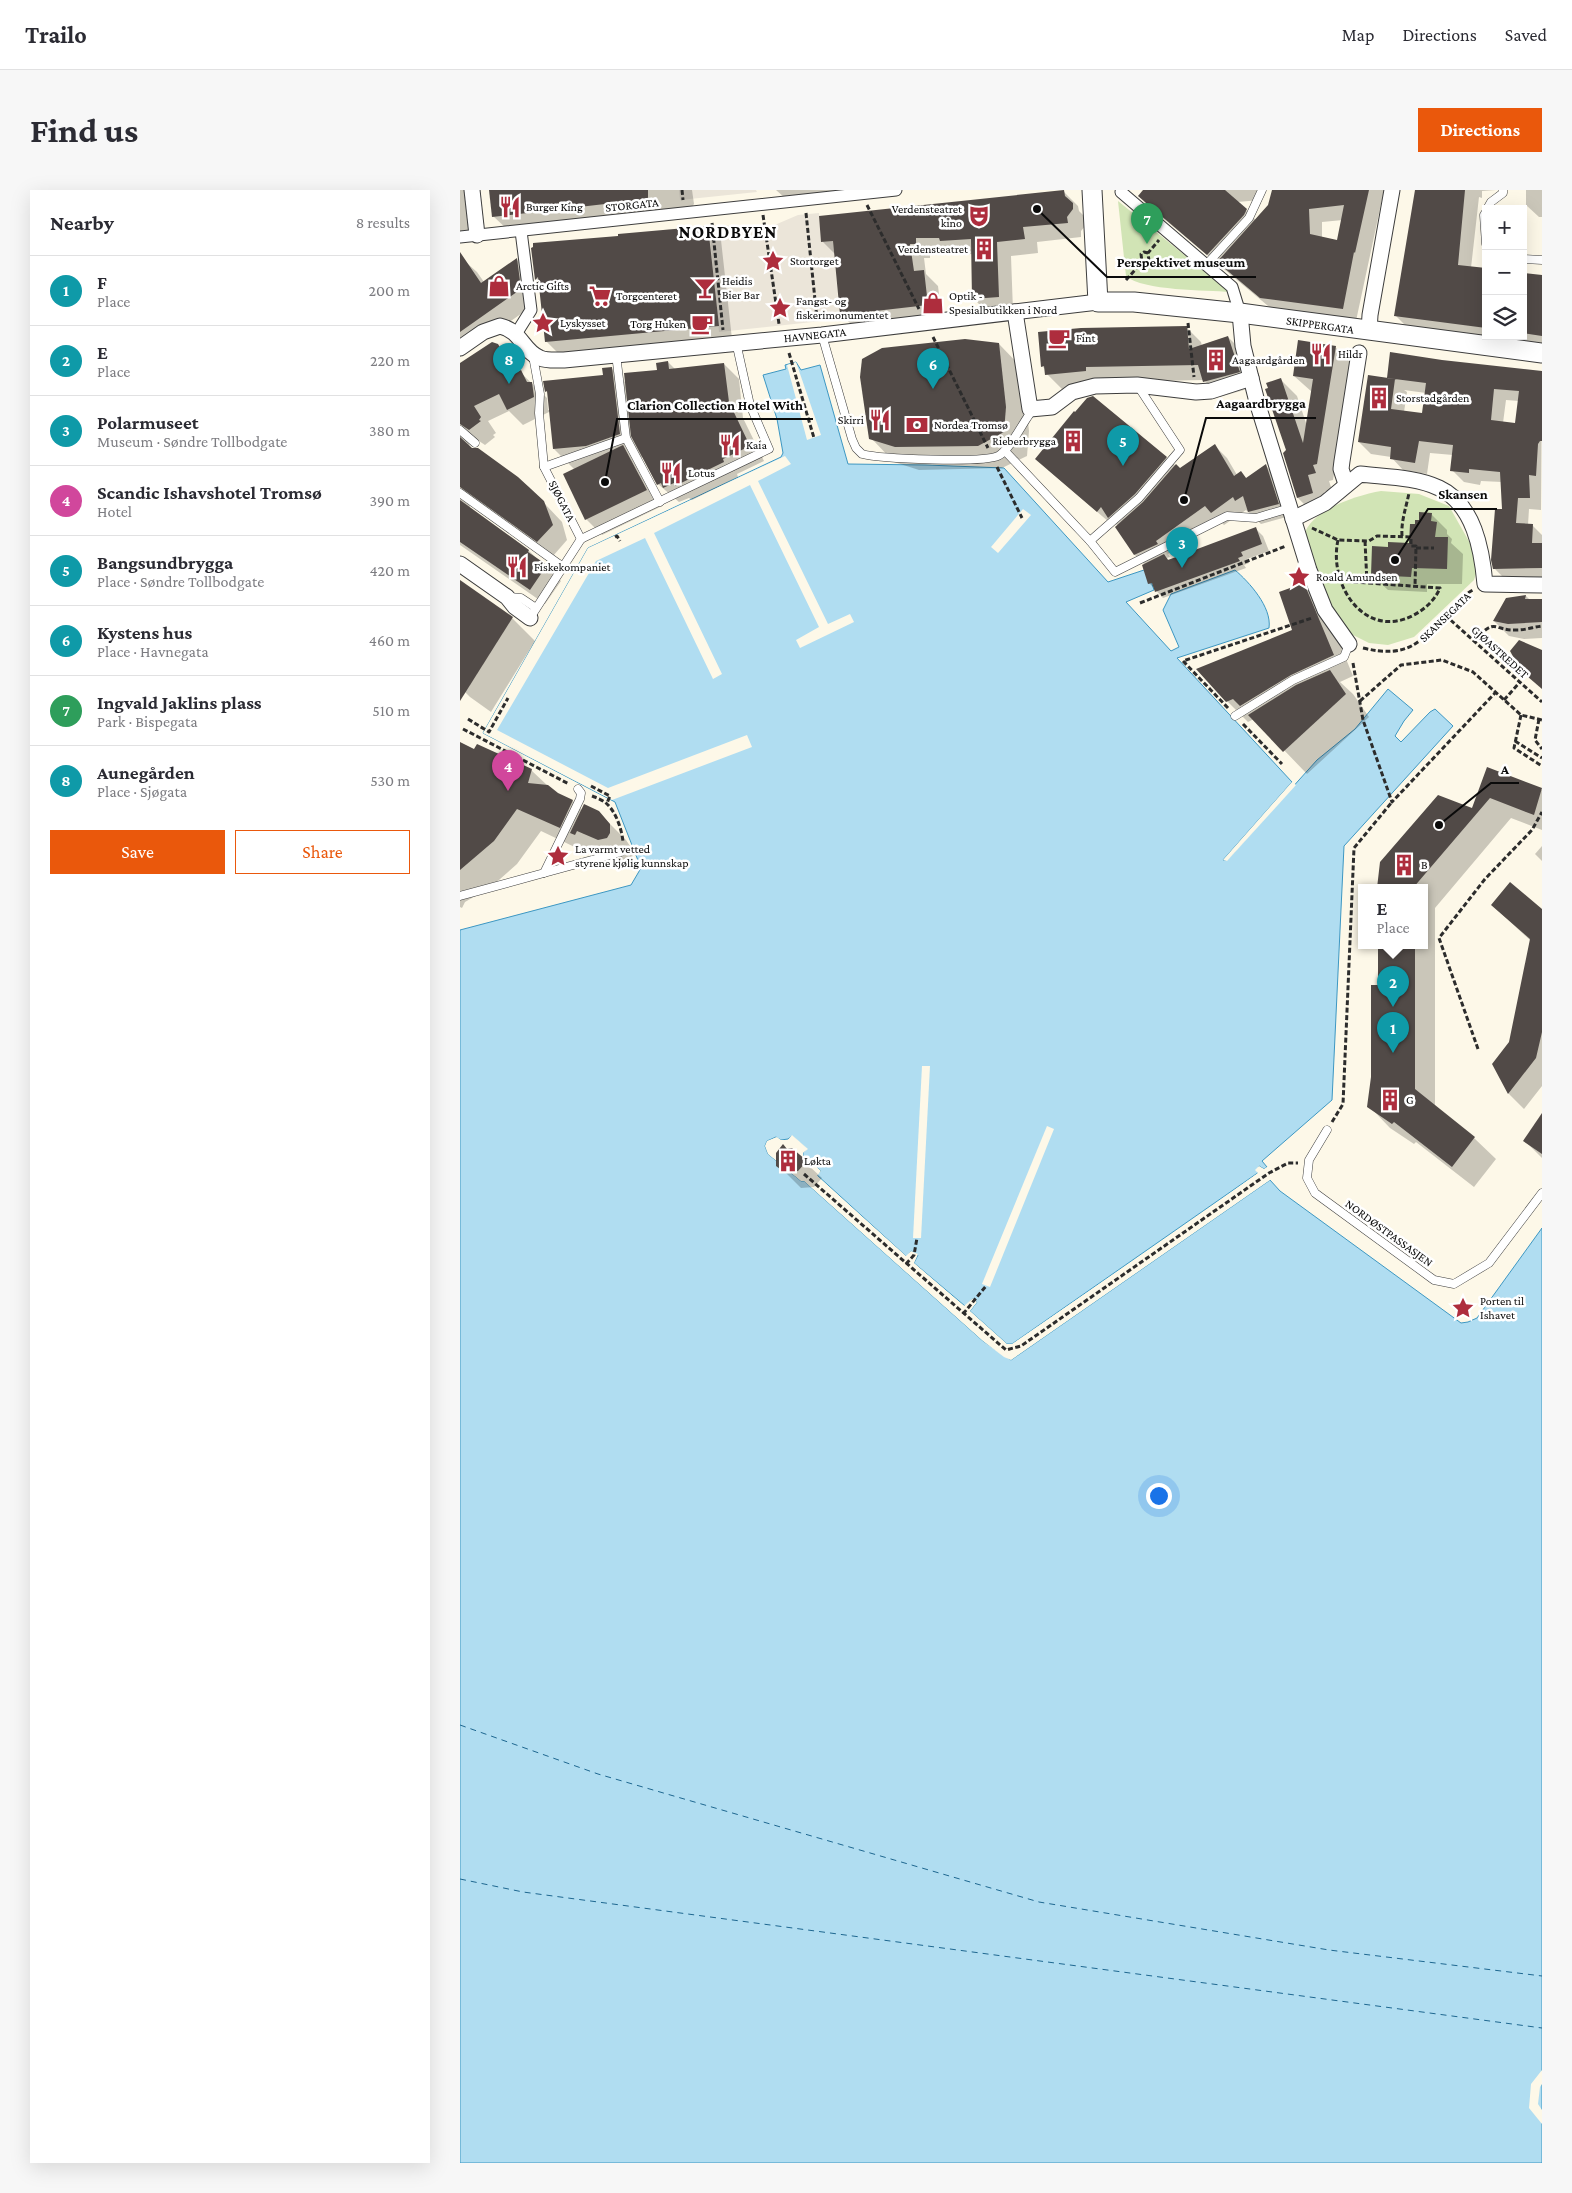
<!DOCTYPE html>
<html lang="en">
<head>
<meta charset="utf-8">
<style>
	body { margin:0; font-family:"Crimson Pro",serif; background:#f7f7f7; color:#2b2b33 }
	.controls { position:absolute; right:15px; top:15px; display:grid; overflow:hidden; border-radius:0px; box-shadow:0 5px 20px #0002 }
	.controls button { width:45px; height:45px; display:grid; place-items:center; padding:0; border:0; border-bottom:1px solid #e1e1e2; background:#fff; color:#2b2b33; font:25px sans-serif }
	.you { position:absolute; left:698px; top:1305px; width:18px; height:18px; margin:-12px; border:4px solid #fff; border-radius:50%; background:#1a73e8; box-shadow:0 0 0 8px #1a73e833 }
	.badge { display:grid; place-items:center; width:32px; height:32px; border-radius:50%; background:#ea580c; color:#fff; font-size:16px; font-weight:700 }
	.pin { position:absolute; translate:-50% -41px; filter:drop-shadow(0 1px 2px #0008) }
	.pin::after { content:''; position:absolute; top:26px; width:18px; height:15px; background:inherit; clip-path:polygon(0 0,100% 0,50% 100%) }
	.popup { position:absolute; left:898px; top:694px; width:70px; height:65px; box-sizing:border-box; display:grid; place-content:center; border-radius:0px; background:#fff; filter:drop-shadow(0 1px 4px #0005); font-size:16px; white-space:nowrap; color:#7c7c81 }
	.popup b { font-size:19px; color:#2b2b33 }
	.popup::after { content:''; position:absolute; left:50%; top:100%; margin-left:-10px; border:10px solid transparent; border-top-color:#fff }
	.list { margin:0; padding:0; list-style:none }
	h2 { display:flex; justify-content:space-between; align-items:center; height:65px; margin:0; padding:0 20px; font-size:21px }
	h2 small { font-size:16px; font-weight:400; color:#7c7c81 }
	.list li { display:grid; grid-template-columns:32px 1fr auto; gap:15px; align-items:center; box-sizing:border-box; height:70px; padding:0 20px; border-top:1px solid #e1e1e2 }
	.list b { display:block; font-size:19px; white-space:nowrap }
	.list p { margin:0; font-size:16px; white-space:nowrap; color:#7c7c81 }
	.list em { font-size:16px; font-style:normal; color:#7c7c81 }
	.actions { display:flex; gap:10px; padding:15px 20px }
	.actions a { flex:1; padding:11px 0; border:1px solid #ea580c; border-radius:0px; text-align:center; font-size:18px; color:#ea580c }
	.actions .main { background:#ea580c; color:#fff }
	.icon { flex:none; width:28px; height:28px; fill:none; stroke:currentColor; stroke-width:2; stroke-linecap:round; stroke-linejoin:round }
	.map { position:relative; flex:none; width:1082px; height:1973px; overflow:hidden; border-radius:0px }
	header { display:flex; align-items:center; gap:30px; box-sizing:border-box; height:70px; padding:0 25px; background:#fff; border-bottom:1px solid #e1e1e2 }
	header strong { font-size:24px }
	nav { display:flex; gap:28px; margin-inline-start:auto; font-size:18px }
	.intro { display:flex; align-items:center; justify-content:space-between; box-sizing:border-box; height:120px; padding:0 30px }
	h1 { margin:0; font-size:35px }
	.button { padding:12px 22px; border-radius:0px; background:#ea580c; color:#fff; font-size:18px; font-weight:700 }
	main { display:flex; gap:30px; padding:0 30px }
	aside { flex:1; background:#fff; border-radius:0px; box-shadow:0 5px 20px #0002 }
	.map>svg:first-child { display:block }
	.green { fill:#d1e4b5 }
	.plaza { fill:#ebe5d9 }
	.water { fill:#b0ddf1; stroke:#3d97c2 }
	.pier { fill:#fdf8e8 }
	.shadow { fill:#0003; fill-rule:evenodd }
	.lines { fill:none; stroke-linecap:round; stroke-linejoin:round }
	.ferry { stroke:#1e6790; stroke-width:1; stroke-dasharray:6 5; stroke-linecap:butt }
	.building { fill:#514a47; fill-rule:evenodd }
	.service-casing { stroke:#3d3d3d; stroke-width:9 }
	.pedestrian-casing { stroke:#3d3d3d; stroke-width:13 }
	.minor-casing { stroke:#3d3d3d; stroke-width:17 }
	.tertiary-casing { stroke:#3d3d3d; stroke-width:21 }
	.path { stroke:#2c2c2c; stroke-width:3; stroke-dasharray:5 2.5; stroke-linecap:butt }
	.service { stroke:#fff; stroke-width:8 }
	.pedestrian { stroke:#fff; stroke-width:11 }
	.minor { stroke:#fff; stroke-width:15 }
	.tertiary { stroke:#fff; stroke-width:19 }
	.labels { text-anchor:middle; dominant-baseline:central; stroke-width:5; stroke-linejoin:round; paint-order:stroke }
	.street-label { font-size:12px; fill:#0a0a0a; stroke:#fff }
	.poi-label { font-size:12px; fill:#0a0a0a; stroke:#fff; text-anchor:start }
	.district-label { font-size:18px; font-weight:bold; letter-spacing:1px; fill:#0a0a0a; stroke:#fff }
	.leader { fill:none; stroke:#0a0a0a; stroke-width:2 }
	.callout-dot { fill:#0a0a0a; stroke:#fff; stroke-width:2 }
	.callout-label { font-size:14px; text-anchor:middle; font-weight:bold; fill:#0a0a0a; stroke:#fff; stroke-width:5; stroke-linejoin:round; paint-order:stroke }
</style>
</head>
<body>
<header>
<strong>Trailo</strong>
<nav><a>Map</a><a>Directions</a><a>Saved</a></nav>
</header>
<div class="intro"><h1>Find us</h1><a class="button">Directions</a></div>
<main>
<aside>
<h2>Nearby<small>8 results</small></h2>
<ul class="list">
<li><span class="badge" style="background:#0f9aa8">1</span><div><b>F</b><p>Place</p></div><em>200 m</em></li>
<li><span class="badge" style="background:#0f9aa8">2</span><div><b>E</b><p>Place</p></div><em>220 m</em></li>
<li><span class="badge" style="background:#0f9aa8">3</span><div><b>Polarmuseet</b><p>Museum · Søndre Tollbodgate</p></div><em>380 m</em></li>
<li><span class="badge" style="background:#d1479c">4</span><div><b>Scandic Ishavshotel Tromsø</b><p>Hotel</p></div><em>390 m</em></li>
<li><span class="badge" style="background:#0f9aa8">5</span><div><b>Bangsundbrygga</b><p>Place · Søndre Tollbodgate</p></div><em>420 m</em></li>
<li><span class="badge" style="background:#0f9aa8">6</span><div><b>Kystens hus</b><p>Place · Havnegata</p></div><em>460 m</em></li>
<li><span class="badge" style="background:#2e9e5b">7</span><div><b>Ingvald Jaklins plass</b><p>Park · Bispegata</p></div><em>510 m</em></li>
<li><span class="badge" style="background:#0f9aa8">8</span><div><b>Aunegården</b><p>Place · Sjøgata</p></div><em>530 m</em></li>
</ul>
<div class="actions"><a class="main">Save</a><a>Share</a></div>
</aside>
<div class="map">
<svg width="1082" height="1973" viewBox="0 0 1082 1973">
	<rect width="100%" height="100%" fill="#fdf8e8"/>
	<!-- green -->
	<g class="green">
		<path d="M658 11 770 102C746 100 683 101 666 86Z"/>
		<path d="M921 301 959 304 989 316 1011 355 1017 381 1014 390 954 447 928 455 909 453 893 445 883 437 869 416 844 345C851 320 897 305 921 301Z"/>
	</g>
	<!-- plaza -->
	<g class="plaza">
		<path d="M219 0H296L297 2 220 10Z"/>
		<path d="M359 23 361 52 373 51 380 129 259 142 249 35 310 37 338 25Z"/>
	</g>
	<!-- water -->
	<path class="water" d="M336 172 341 180 360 175 388 274 466 275 544 278 648 392 687 379 694 400 666 412 711 461 719 457 703 420 711 404 775 380C789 392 812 417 809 438L717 468 832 592 763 670H767L857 570 895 539 928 499 953 520 944 531 935 546 941 552 970 522 975 519 993 536 884 656 872 910 802 971 807 977 804 979 799 976V982L552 1154H547L510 1121 517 1112 513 1108 505 1116 454 1073 458 1065 451 1061 447 1067 357 985 361 981 349 970 344 975 343 963 347 959 332 946 328 949 321 950 316 947 307 951 305 956 308 964 341 991H344L523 1151 551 1170 810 990 820 1001 1001 1133 1008 1132 1017 1128 1082 1038V1973H0V740L171 695 181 678 155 612 23 543 128 358 321 267 323 263 317 229 303 185 326 179 325 175Z"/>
	<!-- pier -->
	<g class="pier">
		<path d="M336 172 361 245 347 250 327 175Z"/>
		<path d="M325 266 331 274 298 291 368 434 390 424 394 432 340 458 336 450 359 437 290 295 194 343 262 484 253 489 185 348 136 371 37 540 148 598 287 545 292 557 152 610 23 543 128 358Z"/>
		<path d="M563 319 571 325 538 363 531 357Z"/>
		<path d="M832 592 836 595 767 671 763 670Z"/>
		<path d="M462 876H470L461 1048H453Z"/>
		<path d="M587 936 594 939 530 1097 522 1094Z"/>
		<path d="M332 945 348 959 343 963 344 975 349 970 361 981 357 986 446 1066 451 1061 458 1064 454 1073 504 1116 513 1108 517 1112 510 1121 547 1154H552L731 1031 798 983 795 980 799 976 804 979 807 977 808 979 805 981 800 979V984L732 1033 553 1156 547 1157 508 1122 507 1119 514 1112 506 1119 503 1118 452 1075 455 1065 452 1064 448 1069H445L355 987 357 981 349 973 345 977H342L341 963 344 959 332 949 328 952 320 953 316 950 309 953 308 956 310 963 342 988 346 989 525 1149 550 1167 810 987V990L551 1170 544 1167 523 1151 344 991H341L308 964 305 956 307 951 317 947 321 950H328Z"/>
		<path d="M1082 1880V1894L1080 1897 1078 1914 1082 1920V1934L1069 1918 1071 1894Z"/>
	</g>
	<!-- shadow -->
	<g class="shadow">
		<path d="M0 0H8L15 44 0 46Z"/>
		<path d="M31 0H232L234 14 228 22 49 41 33 26Z"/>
		<path d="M316 0H399L325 8Z"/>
		<path d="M684 0H800L801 10 777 12 798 32 820 0H924L896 131 814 121 691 18 679 6ZM883 30 878 51 862 48V32Z"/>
		<path d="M956 0H1036L1022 1V8L1019 7 1011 78 1026 80V146H1063V84L1082 87V156L948 138 936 126Z"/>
		<path d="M1066 0H1082V27H1079L1066 15Z"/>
		<path d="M604 2 618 16 619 21 627 29V34L621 41V47L577 52 578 63 551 66 553 121 528 123 514 109 512 64 495 65 492 62H470V68H464L466 84 478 96 482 129 395 138 381 124 376 65 363 52 360 27Z"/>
		<path d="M247 37 261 50 272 149 100 165 86 151 80 93 76 89 72 59Z"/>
		<path d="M0 67 17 82 24 92 57 70 71 84 75 114 0 167Z"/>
		<path d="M726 137 741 152 742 156 768 147 783 162 794 197 760 207 744 190 641 192V196L602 199 587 184 586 180 582 176Z"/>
		<path d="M539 154 562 178 569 241 567 266 542 278 459 280 434 272 411 248Z"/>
		<path d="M37 155 53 170 60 182 87 208 88 220H90L89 204 86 201 144 186 151 178 166 193 198 181 208 172 215 179 264 174 279 189 283 228 304 271 277 284 278 287 232 310 229 308 219 312 198 294 183 267 176 269 202 316 142 345 126 329 105 285 115 280 94 259 91 221 63 235 49 221 28 231 36 243 33 245 35 247 25 255 16 249 11 251 9 255 11 258 18 259 69 297 102 332 107 350 93 366 13 312 9 318 69 361 101 391 85 414 0 355V175Z"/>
		<path d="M875 157 892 174 873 290 869 291 872 300 864 302 869 320 854 324 838 308 828 261 820 189 837 206 847 236 852 202 834 186Z"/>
		<path d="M981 171 1082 182 1081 320 1069 319 1068 335 1073 336 1082 345V390H1046L1034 378 1044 320 1042 292 1021 291 1020 295 1004 292 992 280 993 265 970 263 967 284 943 280 931 267 911 264 899 252 930 190ZM944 200 966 203 963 225 944 222 947 202ZM1046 210 1059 211 1056 235 1043 233Z"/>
		<path d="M755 256 767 268 777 285 781 283 787 289 806 276 819 288 830 326 801 334 786 320 764 335 758 329 708 364 710 367 707 368 709 370 796 339 803 346 809 361 787 369 789 373 784 375 786 378 703 408 689 393 685 375 675 365 656 337 658 336 652 330 649 332 588 280 706 268 720 279Z"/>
		<path d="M971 324 987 340V344L992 349 991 353 1003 364 1002 394H967V402L928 400 912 385 929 359 950 354Z"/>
		<path d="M0 392 52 428 75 451 31 522 10 507 0 497Z"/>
		<path d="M844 395 864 415 893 486 880 492 893 504 909 527 847 584 794 529 788 532 767 511 833 441Z"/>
		<path d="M1066 406 1070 410H1082V448L1064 449 1049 446 1034 431 1046 409Z"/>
		<path d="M0 557 71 580 88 596 98 604 113 611 122 620 142 626 166 650 174 662 171 670 166 673 160 672 140 663 138 667 125 656 123 661 81 641 57 674 31 697 5 712 2 718 0 717Z"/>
		<path d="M1028 579 1082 600V640L1051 628 975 718V917L1014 948 1036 969 1014 997 956 952 954 954 930 938 909 916 919 796V756H964V698H919L921 673 1012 619Z"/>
		<path d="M1082 656V671L1075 664Z"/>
		<path d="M1032 715 1082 721V896L1064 919 1049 904 1034 874 1050 853 1071 751Z"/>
		<path d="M1082 926V968L1064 950Z"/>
		<path d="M327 960H332L362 988 354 997 341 998 318 975Z"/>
	</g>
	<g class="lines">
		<!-- ferry -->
		<g class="ferry">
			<path d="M0 1535 138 1584 579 1712 869 1760 1082 1786"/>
			<path d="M0 1689 63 1702 1082 1838"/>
		</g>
	</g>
	<!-- building -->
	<g class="building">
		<path d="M29 0H188V9L32 27Z"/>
		<path d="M604 0 605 6 613 13V19L607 27 608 33 563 37 565 49 537 52 539 107 512 109 511 49 480 51 479 48H456V54H450L454 81 464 80 468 115 380 125 373 51 361 52 359 26Z"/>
		<path d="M683 0H765L787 19 784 25 747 65 678 6Z"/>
		<path d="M812 0H909L895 63 894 62 883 119 800 108 757 72 808 15ZM884 15 877 50 850 44 849 19Z"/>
		<path d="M955 0H1005L998 75 1026 78V138L934 126Z"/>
		<path d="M248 36 259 136 85 152 78 87 75 90 71 58 73 57V53L158 46V44Z"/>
		<path d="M0 62 21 93 57 68 61 99 0 142Z"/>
		<path d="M1063 83 1082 85V146L1063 143Z"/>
		<path d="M727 136 729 159 768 146 780 182 743 192 738 175 626 177V181L585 185 584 176 581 177 578 142 621 138Z"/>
		<path d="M505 149 539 153 546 217 544 242 518 256 435 257 409 249 400 187 402 169 422 158Z"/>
		<path d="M838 150 876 156 857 274 853 275 856 283 848 285 853 303 837 308 823 263 826 260 805 199 808 198 806 193 821 188 843 253 853 189 833 186Z"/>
		<path d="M32 152 38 154 55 183 61 180 67 192H72L74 207 47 220 39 204 14 216 21 227 19 230 21 231 9 240 0 234V173Z"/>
		<path d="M930 162 982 170 1082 181V251H1080L1078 254 1076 286 1069 285 1070 308H1058L1056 333 1073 334 1072 353H1082V378L1033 379 1031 370 1035 319H1042L1040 282 1009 279V283L990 281 993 255 959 251 955 273 930 269 931 257 898 252 908 185 935 189 931 219 962 223 966 193 927 188ZM1034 199 1059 201 1055 233 1031 230Z"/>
		<path d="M208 171 209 179 264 173 269 212 290 256 263 269 264 272 215 296 214 293 203 298 201 293 197 295 171 246 164 183 197 180 196 173Z"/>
		<path d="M152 177 160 244 126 256 93 259 87 201 85 202 83 191 143 185 142 178Z"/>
		<path d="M633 206 707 267 675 304 648 328 641 317 637 322 575 269 614 221 615 222 627 208Z"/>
		<path d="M0 247 12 258H18L58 287 84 311 93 335 77 352 0 297Z"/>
		<path d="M755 254 774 286 781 281 786 288 806 274 819 314 788 322 783 306 775 311 773 307 751 323 745 316 696 351 698 354 674 365 655 337 683 312 716 274 720 278Z"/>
		<path d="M163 255 187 300 125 330 103 284Z"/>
		<path d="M0 310 69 360 68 362 87 375 70 400 0 352Z"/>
		<path d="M959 322 972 323 971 331 977 332 975 347H988L987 379 952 378 951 387 911 385 912 356 928 357V352L949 353 950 334H955V330H959Z"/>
		<path d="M796 337 802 354 781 362 783 366 778 368 780 371 695 402 692 393 688 394 682 375 704 364 708 370Z"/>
		<path d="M0 390 53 427 0 511Z"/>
		<path d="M844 393 874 465 831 485 780 516 773 509 766 512 736 479 832 440 819 402Z"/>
		<path d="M1066 405 1065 409H1082V432L1048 434 1033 431 1046 408Z"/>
		<path d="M1059 450 1082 460V499L1061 481 1050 461Z"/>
		<path d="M870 480 886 504 823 562 788 525 836 495Z"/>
		<path d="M0 552 14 559 17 554 72 579 68 593 88 595 98 603 113 610 100 638 57 619 34 651 0 680Z"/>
		<path d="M1027 577 1082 598 1074 625 1030 608 953 698H917L920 672 978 605 1012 618Z"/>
		<path d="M124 614 139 621 150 634V643L147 648 138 650 117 641 115 645 110 643Z"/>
		<path d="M1050 692 1082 719V842L1076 868 1048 904 1032 874 1049 852 1070 749 1031 715Z"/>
		<path d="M918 756H955V899L1015 947 992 977 934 932 932 934 907 917 911 887V795H918Z"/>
		<path d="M1082 923V964L1063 951Z"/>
		<path d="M323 954 327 959 332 958 347 971 338 981 324 982 316 976V963Z"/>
	</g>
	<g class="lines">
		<!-- service casing -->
		<g class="service-casing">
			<g id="service">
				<path d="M1027 19 1031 12 1043 3V0"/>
				<path d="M1026 22 1024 25 1026 54"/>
				<path d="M1063 69 1082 70"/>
				<path d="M746 75 789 28 802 0"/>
				<path d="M362 145 392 249 396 258 402 264C421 269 523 273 538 266 549 261 561 236 569 225L570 219"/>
				<path d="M156 164 166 248 200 312"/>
				<path d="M73 166 80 204 79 223 84 277 121 349"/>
				<path d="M0 240 15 253"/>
				<path d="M545 261 630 351 655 382 767 326 796 328 830 318"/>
				<path d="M84 277 166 248"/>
				<path d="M0 303 103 377"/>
				<path d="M121 349 309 259 290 215 276 152"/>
				<path d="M630 351 679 308 720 260 678 196"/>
				<path d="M49 407 61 408 76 418"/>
				<path d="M70 428 121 349"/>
				<path d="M775 526 833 490 884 467 889 454"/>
				<path d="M84 683 161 662"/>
				<path d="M0 706 84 683 120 609 121 603 118 599"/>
				<path d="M867 940 849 970 847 988 855 1003 974 1090 994 1094 1029 1073 1082 1003"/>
			</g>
		</g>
		<!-- pedestrian casing -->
		<g class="pedestrian-casing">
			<g id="pedestrian">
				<path d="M661 2 772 97 780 123"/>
				<path d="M0 47 436 0"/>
				<path d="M56 144 71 120 61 41"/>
			</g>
		</g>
		<!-- minor casing -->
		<g class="minor-casing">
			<g id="minor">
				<path d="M12 0 17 45"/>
				<path d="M555 122 570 219 592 217 612 202 635 196 677 195 736 202 751 201 791 188"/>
				<path d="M780 123 783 156 797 212 849 380 865 420 889 454"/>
				<path d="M909 141 910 125 932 0"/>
				<path d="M0 158 23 142 40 136C62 141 62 161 80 168 87 171 96 170 104 170L362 145 638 112"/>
				<path d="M886 294 881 279 882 271 899 163"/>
				<path d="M833 329 865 313 900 284C925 287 956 287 979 298 1014 314 1022 360 1025 394L1082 395"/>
				<path d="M0 374 47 407 55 417 70 428"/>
			</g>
		</g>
		<!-- tertiary casing -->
		<g class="tertiary-casing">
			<path id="tertiary" d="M632 0 638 112H674L780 123 1082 163"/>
		</g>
		<!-- path -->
		<g class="path">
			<path d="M222 0 223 10"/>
			<path d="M407 15 459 119"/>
			<path d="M346 23 357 129"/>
			<path d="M303 25 319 134"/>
			<path d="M252 33 263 140"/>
			<path d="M688 63 684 62 681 64 682 72 689 71 688 63 699 50"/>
			<path d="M666 90 682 72"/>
			<path d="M728 133 734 187"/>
			<path d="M473 147 528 258"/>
			<path d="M329 163 354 248"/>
			<path d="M537 277 562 328"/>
			<path d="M852 338 878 350 909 351 917 346 951 347V356H956L955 396"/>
			<path d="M942 346C941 331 946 318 949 303"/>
			<path d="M155 347 157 346 160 351"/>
			<path d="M878 350C868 395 905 451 954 425 965 419 975 410 980 398L879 391"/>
			<path d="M905 351 907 393"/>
			<path d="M956 358H974"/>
			<path d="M680 413 826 356"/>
			<path d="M985 425 1082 512"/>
			<path d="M1014 451C1037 426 1032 441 1057 440 1065 440 1074 437 1082 436"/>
			<path d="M903 458C949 469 961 452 989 421 997 413 1003 405 1013 400"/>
			<path d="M893 473 903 530 932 612 1035 503"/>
			<path d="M1044 510 1060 492"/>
			<path d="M900 511 941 475 982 470 1013 482 1061 525 1082 530"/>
			<path d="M768 518 723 471 852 428"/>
			<path d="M1061 525 1054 558 1082 576"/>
			<path d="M8 529 29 542 48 508"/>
			<path d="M1079 529 1075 550 1082 559"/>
			<path d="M783 534 822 574"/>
			<path d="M3 539 109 594"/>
			<path d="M1055 551 1082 568"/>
			<path d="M131 596 150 606 147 613"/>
			<path d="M132 606C137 608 143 610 147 614 156 622 162 640 163 652"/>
			<path d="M1018 859 979 748 1025 689 1072 640 1082 622"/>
			<path d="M872 932 883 914 894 658 932 612"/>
			<path d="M344 984 546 1160 561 1156 809 983 828 973H838"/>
			<path d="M446 1074 454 1065 457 1048"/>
			<path d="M503 1124 526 1096"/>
		</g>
		<!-- service -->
		<use href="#service" class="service"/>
		<!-- pedestrian -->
		<use href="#pedestrian" class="pedestrian"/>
		<!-- minor -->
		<use href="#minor" class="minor"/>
		<!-- tertiary -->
		<use href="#tertiary" class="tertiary"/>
	</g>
	<!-- icons -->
	<defs>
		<g id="restaurant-bare" transform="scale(1.725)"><path d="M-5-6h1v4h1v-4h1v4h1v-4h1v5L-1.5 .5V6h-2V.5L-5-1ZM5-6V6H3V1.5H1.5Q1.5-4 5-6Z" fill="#ae2d3d" stroke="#fff" stroke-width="2.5" paint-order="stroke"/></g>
		<g id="theatre-bare" transform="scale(1.725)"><path d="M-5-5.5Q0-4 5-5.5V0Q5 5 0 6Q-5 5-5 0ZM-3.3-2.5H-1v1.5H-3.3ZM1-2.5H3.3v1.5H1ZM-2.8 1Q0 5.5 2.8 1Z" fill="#ae2d3d" stroke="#fff" stroke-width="2.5" paint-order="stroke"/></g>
		<g id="building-bare" transform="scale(1.725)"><path d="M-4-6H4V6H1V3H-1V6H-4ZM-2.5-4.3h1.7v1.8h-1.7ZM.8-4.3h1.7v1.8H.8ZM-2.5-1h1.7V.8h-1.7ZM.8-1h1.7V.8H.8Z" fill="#ae2d3d" stroke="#fff" stroke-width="2.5" paint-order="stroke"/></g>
		<g id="sight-bare" transform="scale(1.725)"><path d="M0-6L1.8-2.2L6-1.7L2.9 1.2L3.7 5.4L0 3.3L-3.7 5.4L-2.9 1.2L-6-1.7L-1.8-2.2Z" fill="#ae2d3d" stroke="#fff" stroke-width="2.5" paint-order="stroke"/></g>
		<g id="shop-bare" transform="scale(1.725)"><path d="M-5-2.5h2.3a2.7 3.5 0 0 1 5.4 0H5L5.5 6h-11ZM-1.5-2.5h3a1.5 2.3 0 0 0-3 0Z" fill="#ae2d3d" stroke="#fff" stroke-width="2.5" paint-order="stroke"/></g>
		<g id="bar-bare" transform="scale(1.725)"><path d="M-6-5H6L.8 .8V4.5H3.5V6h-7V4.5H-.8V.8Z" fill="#ae2d3d" stroke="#fff" stroke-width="2.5" paint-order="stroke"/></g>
		<g id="supermarket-bare" transform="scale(1.725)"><path d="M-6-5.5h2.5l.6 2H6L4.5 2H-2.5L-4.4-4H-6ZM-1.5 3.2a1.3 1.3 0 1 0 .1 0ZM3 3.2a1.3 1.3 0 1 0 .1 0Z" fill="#ae2d3d" stroke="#fff" stroke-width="2.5" paint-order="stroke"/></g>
		<g id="cafe-bare" transform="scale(1.725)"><path d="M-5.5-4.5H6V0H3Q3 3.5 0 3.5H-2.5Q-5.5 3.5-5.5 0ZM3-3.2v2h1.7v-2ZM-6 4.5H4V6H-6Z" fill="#ae2d3d" stroke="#fff" stroke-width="2.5" paint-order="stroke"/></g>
		<g id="bank-bare" transform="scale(1.725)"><path d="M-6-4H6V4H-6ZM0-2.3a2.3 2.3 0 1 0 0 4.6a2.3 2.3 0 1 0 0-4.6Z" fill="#ae2d3d" stroke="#fff" stroke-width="2.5" paint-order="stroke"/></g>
	</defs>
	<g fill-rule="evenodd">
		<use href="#restaurant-bare" x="50" y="17"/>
		<use href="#theatre-bare" x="519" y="26"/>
		<use href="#building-bare" x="524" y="59"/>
		<use href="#sight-bare" x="313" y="71"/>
		<use href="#shop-bare" x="39" y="96"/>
		<use href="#bar-bare" x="245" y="98"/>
		<use href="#supermarket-bare" x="140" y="106"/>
		<use href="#shop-bare" x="473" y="113"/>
		<use href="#sight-bare" x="320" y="118"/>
		<use href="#sight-bare" x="83" y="133"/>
		<use href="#cafe-bare" x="242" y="134"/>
		<use href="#cafe-bare" x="599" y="148"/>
		<use href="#restaurant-bare" x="861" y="164"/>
		<use href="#building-bare" x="756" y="170"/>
		<use href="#building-bare" x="919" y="208"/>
		<use href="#restaurant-bare" x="420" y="230"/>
		<use href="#bank-bare" x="457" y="235"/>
		<use href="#building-bare" x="613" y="251"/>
		<use href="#restaurant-bare" x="270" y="255"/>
		<use href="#restaurant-bare" x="211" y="283"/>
		<use href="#restaurant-bare" x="57" y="377"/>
		<use href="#sight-bare" x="839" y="387"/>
		<use href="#sight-bare" x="98" y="666"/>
		<use href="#building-bare" x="944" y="675"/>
		<use href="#building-bare" x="930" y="910"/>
		<use href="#building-bare" x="328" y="971"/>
		<use href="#sight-bare" x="1003" y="1118"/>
	</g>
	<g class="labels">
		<!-- street labels -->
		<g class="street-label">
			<text transform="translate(172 15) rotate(-6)">STORGATA</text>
			<text transform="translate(860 135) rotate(8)">SKIPPERGATA</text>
			<text transform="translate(355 145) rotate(-6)">HAVNEGATA</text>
			<text transform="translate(102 311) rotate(63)">SJØGATA</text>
			<text transform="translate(985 427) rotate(-44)">SKANSEGATA</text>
			<text transform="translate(1040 462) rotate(42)">GJØASTREDET</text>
			<text transform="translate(929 1043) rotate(36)">NORDØSTPASSASJEN</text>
		</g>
		<!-- poi labels -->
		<g class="poi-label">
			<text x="66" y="17">Burger King</text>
			<text x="502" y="19" text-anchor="end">Verdensteatret<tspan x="502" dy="14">kino</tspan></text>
			<text x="508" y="59" text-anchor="end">Verdensteatret</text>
			<text x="330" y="71">Stortorget</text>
			<text x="262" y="91">Heidis<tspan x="262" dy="14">Bier Bar</tspan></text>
			<text x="56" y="96">Arctic Gifts</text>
			<text x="156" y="106">Torgcenteret</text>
			<text x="489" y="106">Optik -<tspan x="489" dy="14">Spesialbutikken i Nord</tspan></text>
			<text x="336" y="111">Fangst- og<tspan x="336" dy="14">fiskerimonumentet</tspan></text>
			<text x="100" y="133">Lyskysset</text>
			<text x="226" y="134" text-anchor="end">Torg Huken</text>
			<text x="616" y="148">Fint</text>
			<text x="878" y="164">Hildr</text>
			<text x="772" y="170">Aagaardgården</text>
			<text x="936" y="208">Storstadgården</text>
			<text x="404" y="230" text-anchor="end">Skirri</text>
			<text x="474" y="235">Nordea Tromsø</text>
			<text x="596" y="251" text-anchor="end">Rieberbrygga</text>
			<text x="286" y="255">Kaia</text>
			<text x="228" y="283">Lotus</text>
			<text x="74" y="377">Fiskekompaniet</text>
			<text x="856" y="387">Roald Amundsen</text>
			<text x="115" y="659">La varmt vetted<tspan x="115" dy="14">styrene kjølig kunnskap</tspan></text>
			<text x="961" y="675">B</text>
			<text x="946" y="910">G</text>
			<text x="344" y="971">Løkta</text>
			<text x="1020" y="1111">Porten til<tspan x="1020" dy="14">Ishavet</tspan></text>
		</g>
		<!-- district labels -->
		<g class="district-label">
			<text x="268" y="42">NORDBYEN</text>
		</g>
	</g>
	<!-- callouts -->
	<path class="leader" d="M577 19L647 87H796M724 310L746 228H856M145 292L157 229H353M935 370L968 319H1037M979 635L1031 593H1059"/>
	<g class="callout-dot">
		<circle cx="577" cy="19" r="5"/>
		<circle cx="724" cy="310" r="5"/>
		<circle cx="145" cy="292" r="5"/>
		<circle cx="935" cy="370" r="5"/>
		<circle cx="979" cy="635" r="5"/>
	</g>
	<g class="callout-label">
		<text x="721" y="77">Perspektivet museum</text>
		<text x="801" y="218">Aagaardbrygga</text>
		<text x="255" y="220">Clarion Collection Hotel With</text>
		<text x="1003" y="309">Skansen</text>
		<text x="1045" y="584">A</text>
	</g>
</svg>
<div class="controls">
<button>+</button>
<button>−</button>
<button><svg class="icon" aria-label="layers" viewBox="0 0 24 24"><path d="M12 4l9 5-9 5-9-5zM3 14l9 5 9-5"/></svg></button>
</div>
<div class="you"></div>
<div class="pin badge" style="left:933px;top:863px;background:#0f9aa8">1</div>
<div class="pin badge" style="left:933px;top:817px;background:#0f9aa8">2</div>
<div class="popup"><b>E</b>Place</div>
<div class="pin badge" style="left:722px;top:378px;background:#0f9aa8">3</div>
<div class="pin badge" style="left:48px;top:601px;background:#d1479c">4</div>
<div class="pin badge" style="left:663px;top:276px;background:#0f9aa8">5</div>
<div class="pin badge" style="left:473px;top:199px;background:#0f9aa8">6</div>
<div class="pin badge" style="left:687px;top:54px;background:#2e9e5b">7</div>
<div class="pin badge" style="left:49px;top:194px;background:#0f9aa8">8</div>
</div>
</main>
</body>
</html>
